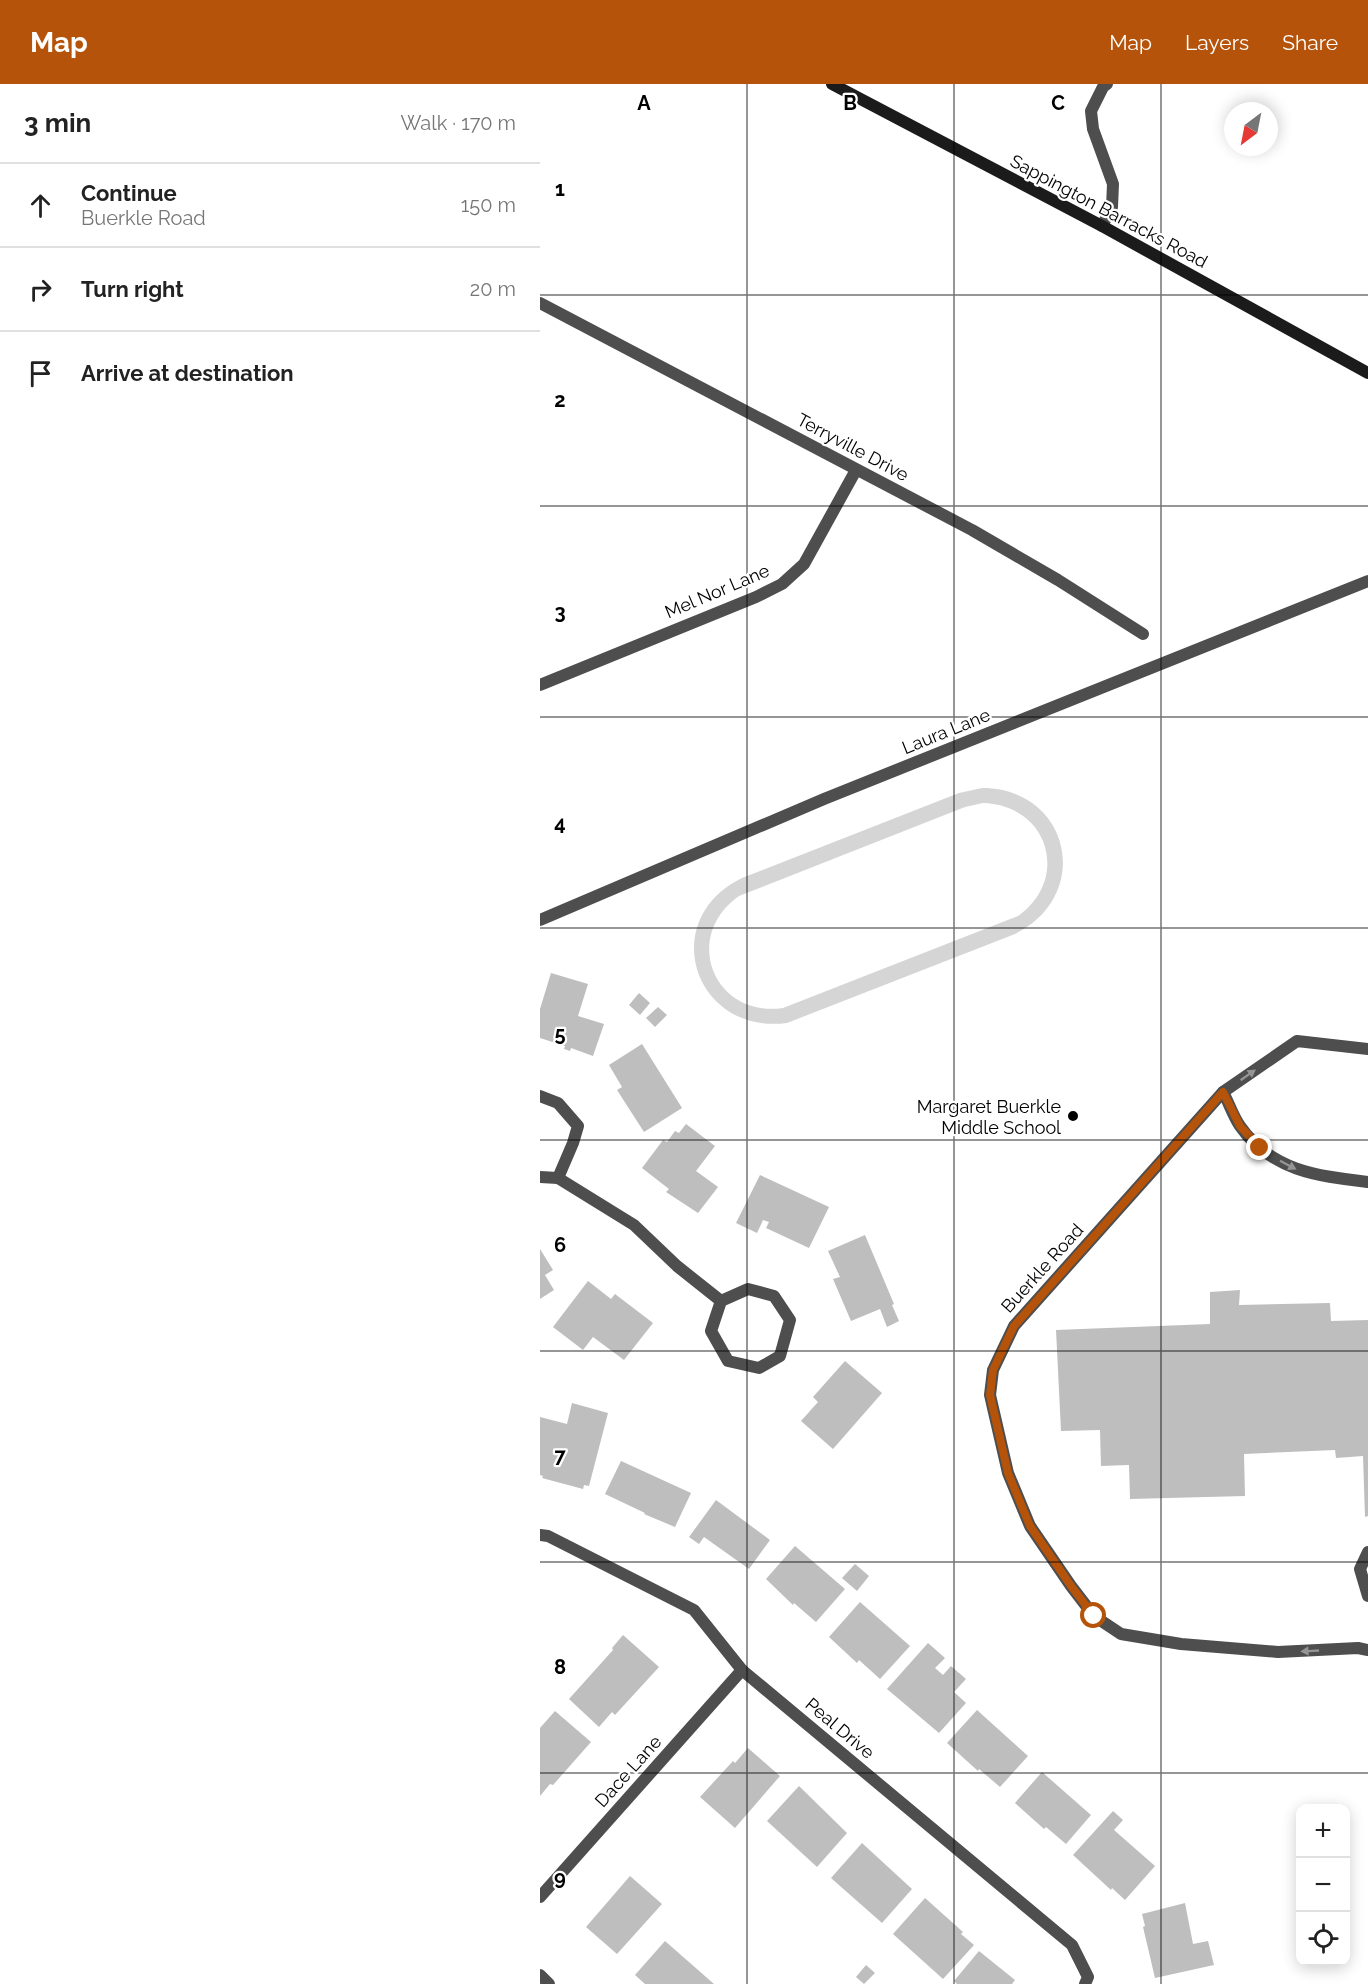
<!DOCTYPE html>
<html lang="en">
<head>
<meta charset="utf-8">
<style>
	body { margin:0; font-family:Raleway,sans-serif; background:#f2f2f2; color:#222 }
	.controls { position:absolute; right:18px; bottom:18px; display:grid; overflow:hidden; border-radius:12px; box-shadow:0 3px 15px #0003 }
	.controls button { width:54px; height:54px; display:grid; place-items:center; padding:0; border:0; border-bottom:2px solid #e0e0e0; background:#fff; color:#222; font:30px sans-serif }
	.compass { position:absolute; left:684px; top:18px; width:54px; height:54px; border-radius:50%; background:#fff; box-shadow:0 3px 15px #0003; rotate:212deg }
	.stop { position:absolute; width:18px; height:18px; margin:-14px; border:4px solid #b45309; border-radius:50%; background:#fff }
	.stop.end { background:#b45309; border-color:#fff; box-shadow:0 2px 6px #0008 }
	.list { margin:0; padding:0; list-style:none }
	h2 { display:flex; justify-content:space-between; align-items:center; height:78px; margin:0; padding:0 24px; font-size:26px }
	h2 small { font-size:20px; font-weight:400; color:#767676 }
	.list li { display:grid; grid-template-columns:39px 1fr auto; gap:18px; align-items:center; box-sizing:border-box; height:84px; padding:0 24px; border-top:2px solid #e0e0e0 }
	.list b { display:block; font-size:22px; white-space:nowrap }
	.list p { margin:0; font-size:20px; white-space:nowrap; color:#767676 }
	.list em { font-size:20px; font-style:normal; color:#767676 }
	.icon { flex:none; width:33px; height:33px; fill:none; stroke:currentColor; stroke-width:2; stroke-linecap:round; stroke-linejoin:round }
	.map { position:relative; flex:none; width:828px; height:1900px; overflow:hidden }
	header { display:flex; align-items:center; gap:36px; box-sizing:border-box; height:84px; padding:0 30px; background:#b45309; color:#fff }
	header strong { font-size:28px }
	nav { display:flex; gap:33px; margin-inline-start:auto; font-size:21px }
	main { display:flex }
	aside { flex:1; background:#fff }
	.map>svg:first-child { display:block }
	.green { fill:#d5d5d5; fill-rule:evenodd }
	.building { fill:#bebebe }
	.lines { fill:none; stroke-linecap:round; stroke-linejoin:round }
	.lane { stroke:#4e4e4e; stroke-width:12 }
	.street { stroke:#4e4e4e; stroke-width:12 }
	.secondary { stroke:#1b1b1b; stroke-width:12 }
	.oneway { fill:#959595 }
	.route { stroke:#b45309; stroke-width:8 }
	.grid { fill:none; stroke:#000; stroke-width:1.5; stroke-opacity:0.55 }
	.poi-dot { fill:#000; stroke:#fff; stroke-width:2 }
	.labels { text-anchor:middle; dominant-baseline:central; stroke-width:4.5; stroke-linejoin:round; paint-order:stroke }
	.street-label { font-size:18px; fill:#000; stroke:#fff }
	.poi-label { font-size:18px; fill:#000; stroke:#fff; text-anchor:end }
	.grid-label { font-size:20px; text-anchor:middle; font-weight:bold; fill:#000; stroke:#fff; stroke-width:4.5; stroke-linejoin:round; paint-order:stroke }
</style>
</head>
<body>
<header>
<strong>Map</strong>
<nav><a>Map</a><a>Layers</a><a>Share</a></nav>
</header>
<main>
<aside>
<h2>3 min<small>Walk · 170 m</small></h2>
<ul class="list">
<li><svg class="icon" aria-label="ahead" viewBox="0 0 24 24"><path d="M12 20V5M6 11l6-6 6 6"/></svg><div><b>Continue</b><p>Buerkle Road</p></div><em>150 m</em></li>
<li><svg class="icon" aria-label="right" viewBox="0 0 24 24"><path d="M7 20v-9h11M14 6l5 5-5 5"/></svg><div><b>Turn right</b></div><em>20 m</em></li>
<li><svg class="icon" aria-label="arrive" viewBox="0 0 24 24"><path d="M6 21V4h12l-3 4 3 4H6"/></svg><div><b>Arrive at destination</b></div></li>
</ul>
</aside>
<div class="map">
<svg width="828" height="1900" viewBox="0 0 828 1900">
	<rect width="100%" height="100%" fill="#fff"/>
	<!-- green -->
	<path class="green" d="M442 704C530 704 554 811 475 850L247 939C153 951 117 835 202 794L419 709ZM443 719C508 721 531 794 478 832L243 924C174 934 141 853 199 812L425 723Z"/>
	<!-- building -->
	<g class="building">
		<path d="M11 889 48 900 38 932 64 940 53 972 31 964 30 967 24 965 25 962 0 954V925Z"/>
		<path d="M99 909 110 919 100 931 89 921Z"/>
		<path d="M118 923 127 931 115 943 106 934Z"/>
		<path d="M102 960 142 1024 104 1048 77 1006 82 1003 69 981Z"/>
		<path d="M146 1040 175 1062 156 1087 178 1103 158 1129 126 1108 129 1105 102 1084 123 1056 127 1058 135 1047 139 1049Z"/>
		<path d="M220 1091 289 1123 269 1164 226 1144 229 1138 223 1136 217 1149 196 1139Z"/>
		<path d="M325 1151 354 1220 352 1221 359 1237 347 1243 340 1225 311 1237 293 1195 300 1193 288 1167Z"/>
		<path d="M0 1165 13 1186 5 1191 14 1206 0 1215Z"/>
		<path d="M48 1197 71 1215 75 1210 113 1239 84 1276 53 1253 43 1266 13 1243Z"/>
		<path d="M700 1206 699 1221 790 1219 791 1237 828 1236V1432L825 1433 823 1372 796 1374 795 1366 704 1370 705 1412 590 1415 589 1381 561 1382 560 1346 521 1347 516 1246 670 1240V1208Z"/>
		<path d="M305 1277 342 1309 293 1365 261 1337 278 1318 273 1313Z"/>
		<path d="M32 1319 68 1329 49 1402 44 1401 43 1405 2 1394 3 1392 0 1391V1333L27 1340Z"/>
		<path d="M81 1377 151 1409 135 1443 104 1430 105 1429 65 1410Z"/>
		<path d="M176 1416 230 1456 209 1485 164 1453 159 1460 149 1453Z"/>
		<path d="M255 1462 305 1505 276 1538 254 1519 253 1521 226 1495Z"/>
		<path d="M315 1480 329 1492 317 1507 302 1494Z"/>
		<path d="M320 1518 370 1562 340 1595 319 1576 317 1579 289 1553Z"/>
		<path d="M83 1551 119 1583 75 1631 72 1628 59 1643 29 1615 73 1566 72 1564Z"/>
		<path d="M388 1559 405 1574 395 1584 403 1591 411 1582 426 1595 414 1608 426 1619 399 1649 347 1605Z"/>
		<path d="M437 1626 488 1672 460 1703 439 1685 438 1687 407 1659Z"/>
		<path d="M15 1627 51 1658 13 1701 10 1700 0 1712V1644Z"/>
		<path d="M208 1664 240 1692 195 1744 160 1713 193 1677 195 1679Z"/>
		<path d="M502 1688 551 1731 526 1760 506 1743 504 1745 475 1719Z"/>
		<path d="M259 1702 307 1749 277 1783 227 1737Z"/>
		<path d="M573 1727 583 1736 574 1746 615 1782 585 1816 572 1804 571 1806 533 1771Z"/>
		<path d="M322 1759 372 1805 342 1839 291 1794Z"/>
		<path d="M90 1792 122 1820 77 1870 46 1843Z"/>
		<path d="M385 1814 423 1848 421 1850 434 1861 403 1895 353 1850Z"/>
		<path d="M645 1819 653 1860 668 1857 674 1881 615 1894 603 1843 605 1842 602 1830Z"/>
		<path d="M125 1857 174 1900H105L95 1891Z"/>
		<path d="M439 1867 475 1896 472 1900H417L414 1897Z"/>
		<path d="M326 1881 335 1889 324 1900 316 1893Z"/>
	</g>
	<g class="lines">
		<!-- lane -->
		<g class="lane">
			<path d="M562 142 572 123 573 100 553 45 551 27 563 3 567 0"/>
			<path d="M828 965 757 957 683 1008 474 1242 453 1286 450 1311 468 1389 490 1442 531 1502 554 1532 581 1550 641 1560 738 1568 818 1564 828 1566"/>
			<path d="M683 1008C689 1019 693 1032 700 1042 731 1087 778 1092 828 1098"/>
			<path d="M828 1468 820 1485 828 1512"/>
		</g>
		<!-- street -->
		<g class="street">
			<path d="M0 219 432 446 518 496 603 550"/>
			<path d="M0 601 216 513 242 500 264 480 316 386"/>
			<path d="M0 836 284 715 828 497"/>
			<path d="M0 1012 18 1019 38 1042 33 1059 18 1094"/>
			<path d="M0 1093 18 1094 94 1141 137 1182 181 1217"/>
			<path d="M208 1205 234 1212 250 1236 240 1272 219 1284 188 1277 171 1247 181 1217Z"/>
			<path d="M0 1451 8 1452 154 1526 202 1586 532 1861 548 1893 545 1900"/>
			<path d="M0 1813 202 1586"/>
			<path d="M0 1891 9 1900"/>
		</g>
		<!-- secondary -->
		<path class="secondary" d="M292 0 562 142 828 289"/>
	</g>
	<!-- one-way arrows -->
	<defs><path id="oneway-solid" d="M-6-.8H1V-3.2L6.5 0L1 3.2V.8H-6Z" transform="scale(1.5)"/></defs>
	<g class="oneway">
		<use href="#oneway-solid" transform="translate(708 991) rotate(-35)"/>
		<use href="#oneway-solid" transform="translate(748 1081) rotate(28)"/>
		<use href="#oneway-solid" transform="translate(770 1567) rotate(177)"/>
	</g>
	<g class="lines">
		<!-- route -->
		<path class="route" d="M554 1532 531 1502 490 1442 468 1389 450 1311 453 1286 474 1242 683 1008 700 1042 720 1064"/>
	</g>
	<!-- grid -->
	<path class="grid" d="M207 0V1900M414 0V1900M621 0V1900M0 211H828M0 422H828M0 633H828M0 844H828M0 1056H828M0 1267H828M0 1478H828M0 1689H828"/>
	<!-- markers -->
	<circle class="poi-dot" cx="533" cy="1032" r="6"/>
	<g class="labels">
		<!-- street labels -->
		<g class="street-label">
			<text transform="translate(569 127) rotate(28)">Sappington Barracks Road</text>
			<text transform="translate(313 363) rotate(28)">Terryville Drive</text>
			<text transform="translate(177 507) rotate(-23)">Mel Nor Lane</text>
			<text transform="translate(406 647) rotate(-22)">Laura Lane</text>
			<text transform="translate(502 1184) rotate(-48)">Buerkle Road</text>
			<text transform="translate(300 1644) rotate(40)">Peal Drive</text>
			<text transform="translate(88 1687) rotate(-48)">Dace Lane</text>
		</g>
		<!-- poi labels -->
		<g class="poi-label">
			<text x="521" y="1022">Margaret Buerkle<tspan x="521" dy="21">Middle School</tspan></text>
		</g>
	</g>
	<g class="grid-label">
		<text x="104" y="26">A</text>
		<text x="310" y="26">B</text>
		<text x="518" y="26">C</text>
		<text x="20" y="112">1</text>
		<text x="20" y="323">2</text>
		<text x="20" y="535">3</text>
		<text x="20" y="746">4</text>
		<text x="20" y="957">5</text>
		<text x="20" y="1168">6</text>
		<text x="20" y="1379">7</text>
		<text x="20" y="1590">8</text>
		<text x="20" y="1801">9</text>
	</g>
</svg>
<div class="controls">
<button>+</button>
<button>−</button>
<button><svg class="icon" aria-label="locate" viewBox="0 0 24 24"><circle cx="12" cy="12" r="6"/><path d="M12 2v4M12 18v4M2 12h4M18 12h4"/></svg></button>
</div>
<svg class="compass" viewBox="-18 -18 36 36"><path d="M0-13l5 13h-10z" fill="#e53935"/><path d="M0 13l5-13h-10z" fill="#767676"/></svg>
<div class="stop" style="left:554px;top:1532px"></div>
<div class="stop end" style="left:720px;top:1064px"></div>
</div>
</main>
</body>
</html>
